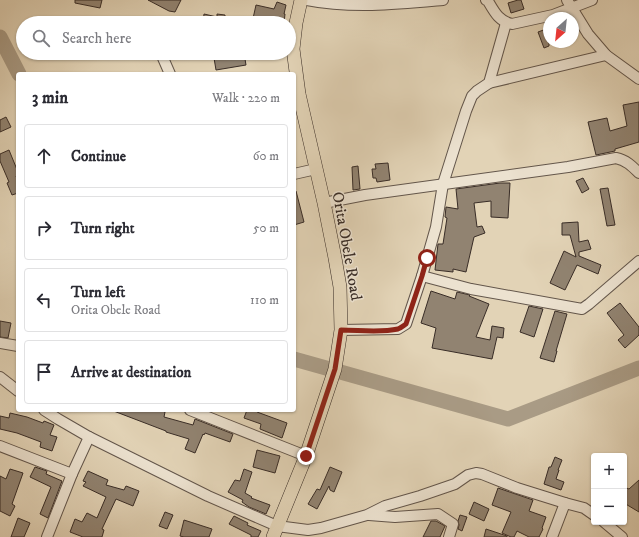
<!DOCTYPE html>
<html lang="en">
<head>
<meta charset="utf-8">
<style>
	body { margin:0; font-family:"IM FELL DW Pica",serif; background:#f2f2f3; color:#2b2b33 }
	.controls { position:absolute; right:12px; bottom:12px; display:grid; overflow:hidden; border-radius:4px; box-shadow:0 1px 3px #0004 }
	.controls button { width:36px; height:36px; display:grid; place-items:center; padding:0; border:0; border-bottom:1px solid #e1e1e2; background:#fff; color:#2b2b33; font:20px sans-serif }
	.compass { position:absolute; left:543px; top:12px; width:36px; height:36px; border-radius:50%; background:#fff; box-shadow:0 1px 3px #0004; rotate:207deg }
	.stop { position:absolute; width:12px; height:12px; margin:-9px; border:3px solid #8f2418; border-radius:50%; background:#fff }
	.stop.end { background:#8f2418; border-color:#fff; box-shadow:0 1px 4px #0008 }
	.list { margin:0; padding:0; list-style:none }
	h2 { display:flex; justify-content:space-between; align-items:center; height:52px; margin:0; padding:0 16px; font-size:17px }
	h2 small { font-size:13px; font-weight:400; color:#7c7c81 }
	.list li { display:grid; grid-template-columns:26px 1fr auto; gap:12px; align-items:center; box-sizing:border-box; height:64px; margin:0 8px 8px; padding:0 8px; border:1px solid #e1e1e2; border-radius:4px }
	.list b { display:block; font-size:15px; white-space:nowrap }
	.list p { margin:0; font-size:13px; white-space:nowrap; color:#7c7c81 }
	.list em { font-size:13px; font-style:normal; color:#7c7c81 }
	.icon { flex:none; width:22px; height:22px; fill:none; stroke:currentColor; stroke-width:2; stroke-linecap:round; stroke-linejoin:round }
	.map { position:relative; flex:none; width:639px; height:537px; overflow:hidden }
	.search { position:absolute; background:#fff; box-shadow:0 1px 3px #0004; left:16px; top:16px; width:280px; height:44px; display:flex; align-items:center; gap:10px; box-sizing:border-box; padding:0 14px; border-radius:22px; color:#7c7c81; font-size:15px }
	.panel { position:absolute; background:#fff; box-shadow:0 1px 3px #0004; left:16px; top:72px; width:280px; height:340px; border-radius:4px }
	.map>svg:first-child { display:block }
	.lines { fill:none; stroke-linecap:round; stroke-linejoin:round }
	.river { stroke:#a99b85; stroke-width:15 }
	.building { fill:#918371; stroke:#392d27 }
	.minor-casing { stroke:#63564b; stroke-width:12 }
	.major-casing { stroke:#392d27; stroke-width:14 }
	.minor { stroke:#ece2d0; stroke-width:10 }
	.major { stroke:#e2d3b6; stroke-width:13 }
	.route { stroke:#8f2418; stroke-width:5 }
	.labels { text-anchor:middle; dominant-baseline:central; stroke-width:3; stroke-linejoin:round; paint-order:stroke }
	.street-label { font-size:16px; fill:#392d27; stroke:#ece2d0 }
</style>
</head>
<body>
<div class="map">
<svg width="639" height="537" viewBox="0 0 639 537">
	<rect width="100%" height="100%" fill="#e2d3b6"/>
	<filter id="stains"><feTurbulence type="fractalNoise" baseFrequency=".005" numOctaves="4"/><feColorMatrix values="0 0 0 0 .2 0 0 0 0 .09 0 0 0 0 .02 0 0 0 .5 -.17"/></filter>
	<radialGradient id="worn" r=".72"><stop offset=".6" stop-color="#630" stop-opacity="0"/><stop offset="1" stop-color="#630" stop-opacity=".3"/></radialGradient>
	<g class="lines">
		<!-- river -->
		<g class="river">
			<path d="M0 37 19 74"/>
			<path d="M294 359 508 419 639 368"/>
		</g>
	</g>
	<!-- building -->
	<g class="building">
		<path d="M75 0H102L100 8 75 3Z"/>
		<path d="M148 0H181L175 12 169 11Z"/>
		<path d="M518 0H521L524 9 511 13 508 3Z"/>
		<path d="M277 2 286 5 284 14H285L284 23H252L256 5 274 9Z"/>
		<path d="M204 14 217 17V14L225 15V18L234 19V23H203Z"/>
		<path d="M549 28V46L544 48 538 32Z"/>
		<path d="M244 53 246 65 216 70 214 58Z"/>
		<path d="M639 102V142L615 149V151L596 155 588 122 607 118 610 131 627 126 623 105Z"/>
		<path d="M6 117 11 127 0 132V120Z"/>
		<path d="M9 150 18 172V176H16L18 182V193L12 195 7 183 9 182 0 161V154Z"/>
		<path d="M388 163 390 180 377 182 376 178H373L372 169H376L375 164Z"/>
		<path d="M358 166 360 189 353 190 352 167Z"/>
		<path d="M583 178 589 189 582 193 576 181Z"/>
		<path d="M500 183H510L508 218 491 217V201L474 203 477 227 482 226 485 233 474 237 466 272 453 269V272L435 270 438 244H443L447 218 445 217 446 207 458 209 456 189Z"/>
		<path d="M608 188 615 225 607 226 600 189Z"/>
		<path d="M294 191H296L304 222 294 225Z"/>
		<path d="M578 222 579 242 588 240 591 249 579 252V256L601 265 598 274 577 265 565 290 550 283 564 251 576 257 570 235H562V223Z"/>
		<path d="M431 291 455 299 457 292 470 295 469 296 489 304 476 337 490 340 492 326 504 328 503 338 497 337 492 359 432 348 436 328 421 323Z"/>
		<path d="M620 303 639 327V335L625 348 618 340 624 335 607 313Z"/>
		<path d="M529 306 543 309 534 337 520 332Z"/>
		<path d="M555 311 567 314 556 351H557L554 362 540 358Z"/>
		<path d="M0 321 11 323 8 338 0 337Z"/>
		<path d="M111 410H159L165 412 164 417 193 425 195 419 233 434 230 442 205 433 204 435 203 434 195 453 185 449 189 439 166 432V431Z"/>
		<path d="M247 410H258L257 412 287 423 282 438 260 429 261 424 244 418Z"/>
		<path d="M10 413 27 417 43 423 44 421 54 425 50 435 57 437 52 451 40 447 41 442 17 433 0 429V416L9 418Z"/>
		<path d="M257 450 280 456 275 473 253 467Z"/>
		<path d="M555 457 562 460 558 470H559L556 479 564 482 561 490 544 484 549 467H551Z"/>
		<path d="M35 467 47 471 46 474 62 481 48 518 40 514 51 487 30 477Z"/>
		<path d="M330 467 342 472 334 492 330 490 329 486 317 509 308 504 317 489 320 490Z"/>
		<path d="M10 469 23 473 12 504 15 506 10 516 0 511V476L6 479Z"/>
		<path d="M244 469 252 472 245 493 252 497 251 498 270 505 266 514 249 507 242 502 243 500 228 492 235 480 240 481Z"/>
		<path d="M88 471 108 480 106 485 124 490 126 486 139 491 133 506 116 499 102 529 104 530 102 537H83L70 532 75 519 82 522 87 513 97 518 106 497 83 486 86 482 83 481Z"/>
		<path d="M639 480V512L624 503V487L629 489Z"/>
		<path d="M498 488 533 500 529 511 546 517 542 528 543 529 539 537H529L517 531 514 537H511L502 533 511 512 492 505Z"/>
		<path d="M474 502 489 509 484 521 469 514Z"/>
		<path d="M165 512 173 515 167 529 159 526Z"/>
		<path d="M460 515 467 517 462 531 458 529 459 525 458 521Z"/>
		<path d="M234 516 248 523 247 525 261 531 258 537H251V535L229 524Z"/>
		<path d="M18 518 30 523 24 537H11Z"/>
		<path d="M184 520 212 529 209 537H184L180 536Z"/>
		<path d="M431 521H436L445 526 440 537H423Z"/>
		<path d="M486 529 507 536V537H484Z"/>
	</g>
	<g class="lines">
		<!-- minor casing -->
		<g class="minor-casing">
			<g id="minor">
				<path d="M307 0C352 9 399 4 443 0"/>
				<path d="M486 0 488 1C495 13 499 21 512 24L553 15 592 0"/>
				<path d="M567 0 588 34 606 55 639 79"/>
				<path d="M163 53V58L170 74"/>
				<path d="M489 83 606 55"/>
				<path d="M294 174 316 169"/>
				<path d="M324 203 365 195 568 167 616 158C626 160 632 166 639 173"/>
				<path d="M422 276 471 289 582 309 589 304 639 261"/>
				<path d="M341 330 398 329 406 324 422 276 436 227 443 184 466 111 472 96 477 91 489 83 506 23"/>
				<path d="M0 343 18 346"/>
				<path d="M0 377 18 391"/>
				<path d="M44 410 58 419 89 437 208 496 277 526 308 530 321 528 367 515 385 506 420 496 455 484 468 475 476 473 482 474 517 488 565 503"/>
				<path d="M190 410 306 456"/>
				<path d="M0 446 72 474"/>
				<path d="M369 515 395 517 438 514 453 524 449 537"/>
				<path d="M604 522 622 537"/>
				<path d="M47 537 72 474 89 437"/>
				<path d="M552 537 565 503 584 508 594 515"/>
			</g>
		</g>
		<!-- major casing -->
		<g class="major-casing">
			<path id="major" d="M273 537 306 456 335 369 341 330 340 287 335 258 324 203 299 94 293 49 296 23 301 0"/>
		</g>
		<!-- minor -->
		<use href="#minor" class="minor"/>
		<!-- major -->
		<use href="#major" class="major"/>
	</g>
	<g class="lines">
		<!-- route -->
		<path class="route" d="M306 456 335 369 341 330C359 330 380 333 398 329 401 328 403 326 406 324L422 276 427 258"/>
	</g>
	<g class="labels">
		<!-- street labels -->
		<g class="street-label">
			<text transform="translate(347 246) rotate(80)">Orita Obele Road</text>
		</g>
	</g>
	<rect width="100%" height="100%" filter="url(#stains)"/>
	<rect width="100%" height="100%" fill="url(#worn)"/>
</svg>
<div class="controls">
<button>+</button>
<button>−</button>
</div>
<svg class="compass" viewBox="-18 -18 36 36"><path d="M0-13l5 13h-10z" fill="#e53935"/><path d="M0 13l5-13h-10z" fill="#7c7c81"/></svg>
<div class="stop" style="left:427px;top:258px"></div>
<div class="stop end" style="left:306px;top:456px"></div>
<div class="search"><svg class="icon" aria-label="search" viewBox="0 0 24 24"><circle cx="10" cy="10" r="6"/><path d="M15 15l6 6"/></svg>Search here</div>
<section class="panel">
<h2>3 min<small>Walk · 220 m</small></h2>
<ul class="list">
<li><svg class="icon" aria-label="ahead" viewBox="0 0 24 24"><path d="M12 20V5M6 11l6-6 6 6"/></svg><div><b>Continue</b></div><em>60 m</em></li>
<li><svg class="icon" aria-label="right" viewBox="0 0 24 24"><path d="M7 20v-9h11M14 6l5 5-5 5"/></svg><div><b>Turn right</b></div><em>50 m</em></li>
<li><svg class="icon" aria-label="left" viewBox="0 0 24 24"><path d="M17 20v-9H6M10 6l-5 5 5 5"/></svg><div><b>Turn left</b><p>Orita Obele Road</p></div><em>110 m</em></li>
<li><svg class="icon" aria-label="arrive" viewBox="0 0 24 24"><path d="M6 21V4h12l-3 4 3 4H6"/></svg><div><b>Arrive at destination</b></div></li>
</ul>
</section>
</div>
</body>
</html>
